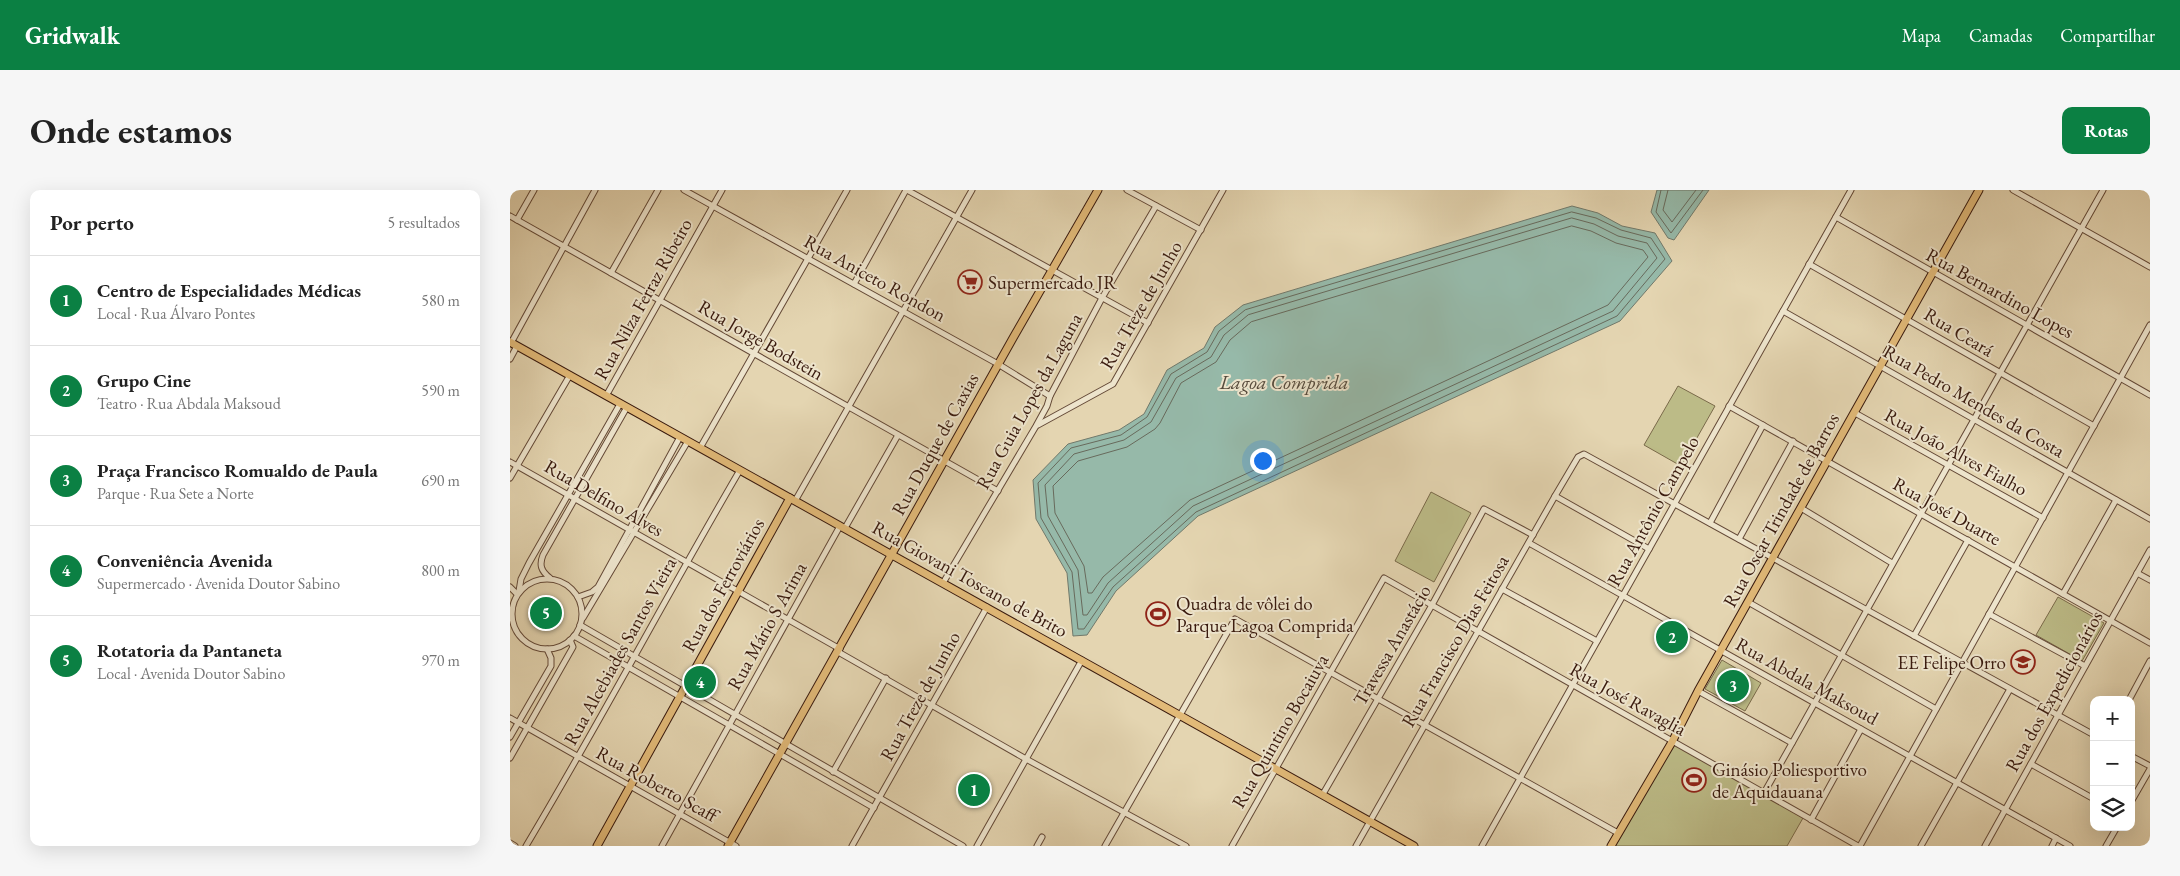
<!DOCTYPE html>
<html lang="pt">
<head>
<meta charset="utf-8">
<style>
	body { margin:0; font-family:"EB Garamond",serif; background:#f6f6f6; color:#222 }
	.controls { position:absolute; right:15px; bottom:15px; display:grid; overflow:hidden; border-radius:10px; box-shadow:0 5px 20px #0002 }
	.controls button { width:45px; height:45px; display:grid; place-items:center; padding:0; border:0; border-bottom:1px solid #e0e0e0; background:#fff; color:#222; font:25px sans-serif }
	.you { position:absolute; left:752px; top:270px; width:18px; height:18px; margin:-12px; border:4px solid #fff; border-radius:50%; background:#1a73e8; box-shadow:0 0 0 8px #1a73e833 }
	.badge { display:grid; place-items:center; width:32px; height:32px; border-radius:50%; background:#0b8043; color:#fff; font-size:16px; font-weight:700 }
	.pin { position:absolute; translate:-50% -50%; border:2px solid #fff; box-shadow:0 1px 5px #0006 }
	.list { margin:0; padding:0; list-style:none }
	h2 { display:flex; justify-content:space-between; align-items:center; height:65px; margin:0; padding:0 20px; font-size:21px }
	h2 small { font-size:16px; font-weight:400; color:#767676 }
	.list li { display:grid; grid-template-columns:32px 1fr auto; gap:15px; align-items:center; box-sizing:border-box; height:90px; padding:0 20px; border-top:1px solid #e0e0e0 }
	.list b { display:block; font-size:19px; white-space:nowrap }
	.list p { margin:0; font-size:16px; white-space:nowrap; color:#767676 }
	.list em { font-size:16px; font-style:normal; color:#767676 }
	.icon { flex:none; width:28px; height:28px; fill:none; stroke:currentColor; stroke-width:2; stroke-linecap:round; stroke-linejoin:round }
	.map { position:relative; flex:none; width:1640px; height:656px; overflow:hidden; border-radius:10px }
	header { display:flex; align-items:center; gap:30px; box-sizing:border-box; height:70px; padding:0 25px; background:#0b8043; color:#fff }
	header strong { font-size:24px }
	nav { display:flex; gap:28px; margin-inline-start:auto; font-size:18px }
	.intro { display:flex; align-items:center; justify-content:space-between; box-sizing:border-box; height:120px; padding:0 30px }
	h1 { margin:0; font-size:35px }
	.button { padding:12px 22px; border-radius:10px; background:#0b8043; color:#fff; font-size:18px; font-weight:700 }
	main { display:flex; gap:30px; padding:0 30px }
	aside { flex:1; background:#fff; border-radius:10px; box-shadow:0 5px 20px #0002 }
	.map>svg:first-child { display:block }
	.green { fill:#bcbb87; stroke:#7a6a4a }
	.water { fill:#96b9a9; stroke:#71796b }
	.lines { fill:none; stroke-linecap:round; stroke-linejoin:round }
	.shore { stroke:#686a5c; stroke-width:1 }
	.minor-casing { stroke:#644937; stroke-width:7 }
	.major-casing { stroke:#391a0e; stroke-width:9 }
	.minor { stroke:#ede4cc; stroke-width:5 }
	.major { stroke:#e2ba78; stroke-width:7 }
	.labels { text-anchor:middle; dominant-baseline:central; stroke-width:4; stroke-linejoin:round; paint-order:stroke }
	.street-label { font-size:19px; fill:#391a0e; stroke:#ede4cc }
	.poi-label { font-size:19px; fill:#391a0e; stroke:#ede4cc; text-anchor:start }
	.water-label { font-size:20px; font-style:italic; fill:#554a3c; stroke:#ede4cc }
</style>
</head>
<body>
<header>
<strong>Gridwalk</strong>
<nav><a>Mapa</a><a>Camadas</a><a>Compartilhar</a></nav>
</header>
<div class="intro"><h1>Onde estamos</h1><a class="button">Rotas</a></div>
<main>
<aside>
<h2>Por perto<small>5 resultados</small></h2>
<ul class="list">
<li><span class="badge">1</span><div><b>Centro de Especialidades Médicas</b><p>Local · Rua Álvaro Pontes</p></div><em>580 m</em></li>
<li><span class="badge">2</span><div><b>Grupo Cine</b><p>Teatro · Rua Abdala Maksoud</p></div><em>590 m</em></li>
<li><span class="badge">3</span><div><b>Praça Francisco Romualdo de Paula</b><p>Parque · Rua Sete a Norte</p></div><em>690 m</em></li>
<li><span class="badge">4</span><div><b>Conveniência Avenida</b><p>Supermercado · Avenida Doutor Sabino</p></div><em>800 m</em></li>
<li><span class="badge">5</span><div><b>Rotatoria da Pantaneta</b><p>Local · Avenida Doutor Sabino</p></div><em>970 m</em></li>
</ul>
</aside>
<div class="map">
<svg width="1640" height="656" viewBox="0 0 1640 656">
	<rect width="100%" height="100%" fill="#e4d5b1"/>
	<filter id="stains"><feTurbulence type="fractalNoise" baseFrequency=".004" numOctaves="4"/><feColorMatrix values="0 0 0 0 .2 0 0 0 0 .09 0 0 0 0 .02 0 0 0 .5 -.17"/></filter>
	<radialGradient id="worn" r=".72"><stop offset=".6" stop-color="#630" stop-opacity="0"/><stop offset="1" stop-color="#630" stop-opacity=".3"/></radialGradient>
	<!-- green -->
	<g class="green">
		<path d="M1168 196 1205 216 1171 276 1134 255Z"/>
		<path d="M921 302 961 323 924 392 885 371Z"/>
		<path d="M1548 407 1594 433 1572 471 1526 445Z"/>
		<path d="M647 414 657 419 648 435 638 430Z"/>
		<path d="M1212 470 1251 493 1235 521 1195 499Z"/>
		<path d="M1162 552 1293 628 1277 656H1104Z"/>
	</g>
	<!-- water -->
	<g class="water">
		<path d="M1147 0H1199L1164 50 1158 48 1141 22Z"/>
		<path d="M1062 16 1088 23 1112 36 1145 43 1162 71 1110 131 688 326 606 401 577 445 563 446 557 383 526 329 523 290 558 254 609 240 634 224 657 180 694 158 705 137 733 115Z"/>
	</g>
	<g class="lines">
		<!-- shore -->
		<g class="shore">
			<path d="M1151 0 1146 22 1161 43 1193 0"/>
			<path d="M1158 0 1153 20 1162 32 1186 0"/>
			<path d="M1062 22 1086 28 1111 40 1141 48 1155 69 1107 126 686 322 603 397 574 439H568L562 382 531 328 528 293 561 258 611 245 637 227 661 184 697 162 709 141 735 120Z"/>
			<path d="M1062 28 1084 34 1108 46 1137 53 1147 68 1103 121 683 316 598 393 577 425H573L568 380 538 326 535 295 564 264 614 250 641 232 666 188 701 167 714 145 738 125Z"/>
			<path d="M1062 36 1081 41 1106 53 1133 60 1138 67 1098 115 680 310 593 387 582 403H578L574 376 545 323 543 296 568 271 617 257 645 239 650 233 671 193 706 172 720 150 741 132Z"/>
		</g>
		<!-- minor casing -->
		<g class="minor-casing">
			<g id="minor">
				<path d="M174 0 488 174 540 206"/>
				<path d="M397 0 638 133"/>
				<path d="M617 0 691 40"/>
				<path d="M1503 0 1640 77"/>
				<path d="M0 26 488 301"/>
				<path d="M1326 27 1640 205"/>
				<path d="M7 30 24 0"/>
				<path d="M1299 74 1584 236"/>
				<path d="M101 83 148 0"/>
				<path d="M344 94 396 0"/>
				<path d="M1273 121 1640 329"/>
				<path d="M1 153 85 0"/>
				<path d="M0 169 7 156"/>
				<path d="M96 206 212 0"/>
				<path d="M1219 216 1640 453"/>
				<path d="M1345 223 1533 328"/>
				<path d="M528 235 603 194 713 0"/>
				<path d="M190 258 337 0"/>
				<path d="M0 272 330 459"/>
				<path d="M0 288 60 185"/>
				<path d="M1045 306 1139 359"/>
				<path d="M285 311 462 0"/>
				<path d="M1291 318 1382 373"/>
				<path d="M1200 333 1253 235"/>
				<path d="M335 338 388 245"/>
				<path d="M1229 349 1283 251"/>
				<path d="M1019 353 1560 656"/>
				<path d="M1627 383 1640 390"/>
				<path d="M40 388C31 381 29 375 33 365L117 217"/>
				<circle cx="37" cy="424" r="35"/>
				<path d="M433 393 526 236 537 216 540 206 592 108 646 16"/>
				<path d="M0 397 7 404"/>
				<path d="M992 399 1087 451"/>
				<path d="M9 401 11 389 19 373 110 214"/>
				<path d="M1553 404 1606 310"/>
				<path d="M68 407 82 402 88 397 170 247"/>
				<path d="M1238 412 1426 519"/>
				<path d="M1479 424 1575 476"/>
				<path d="M73 428 178 251"/>
				<path d="M70 435 453 656"/>
				<path d="M64 446 364 618"/>
				<path d="M1404 446 1458 350"/>
				<path d="M330 463 516 569 676 656"/>
				<path d="M1188 501 1282 553"/>
				<path d="M1619 510 1640 471"/>
				<path d="M0 528 226 656"/>
				<path d="M0 547 41 476V468L37 459"/>
				<path d="M1621 566 1640 576"/>
				<path d="M0 568 63 457 60 450"/>
				<path d="M1521 574 1584 609"/>
				<path d="M323 582 376 488"/>
				<path d="M1254 603 1593 0"/>
				<path d="M813 604 922 415 974 319 1023 345"/>
				<path d="M1621 612 1640 579"/>
				<path d="M1301 630 1351 539"/>
				<path d="M0 653 5 656"/>
				<path d="M16 656C90 532 157 405 230 280"/>
				<path d="M152 656 330 336"/>
				<path d="M342 656 477 417"/>
				<path d="M467 656 572 470"/>
				<path d="M527 656 532 647"/>
				<path d="M595 656 725 429 1108 643"/>
				<path d="M722 656 874 388 1348 656"/>
				<path d="M846 656 1045 306 1068 267 1074 264 1584 545"/>
				<path d="M972 656 1341 0"/>
				<path d="M1350 656 1640 135"/>
				<path d="M1411 656 1500 499"/>
				<path d="M1475 656 1640 360"/>
				<path d="M1542 656 1546 648"/>
				<path d="M1596 656 1607 637"/>
			</g>
		</g>
		<!-- major casing -->
		<g class="major-casing">
			<g id="major">
				<path d="M0 152 904 656"/>
				<path d="M87 656 280 308"/>
				<path d="M218 656 503 148 588 0"/>
				<path d="M1101 656 1162 552 1188 501 1469 0"/>
			</g>
		</g>
		<!-- minor -->
		<use href="#minor" class="minor"/>
		<!-- major -->
		<use href="#major" class="major"/>
	</g>
	<!-- icons -->
	<defs>
		<g id="supermarket-ring" transform="scale(1.25)"><circle r="9.5" fill="#ede4cc" stroke="#8f2418" stroke-width="1.5"/><path d="M-6-5.5h2.5l.6 2H6L4.5 2H-2.5L-4.4-4H-6ZM-1.5 3.2a1.3 1.3 0 1 0 .1 0ZM3 3.2a1.3 1.3 0 1 0 .1 0Z" fill="#8f2418"/></g>
		<g id="stadium-ring" transform="scale(1.25)"><circle r="9.5" fill="#ede4cc" stroke="#8f2418" stroke-width="1.5"/><path d="M0-5a6.5 5 0 1 0 0 10a6.5 5 0 1 0 0-10ZM-3.5-1.8h7v3.6h-7Z" fill="#8f2418"/></g>
		<g id="school-ring" transform="scale(1.25)"><circle r="9.5" fill="#ede4cc" stroke="#8f2418" stroke-width="1.5"/><path d="M0-5L7-2L0 1L-7-2ZM-4 1L0 2.5L4 1V4Q0 6-4 4Z" fill="#8f2418"/></g>
	</defs>
	<g fill-rule="evenodd">
		<use href="#supermarket-ring" x="460" y="92"/>
		<use href="#stadium-ring" x="648" y="424"/>
		<use href="#school-ring" x="1513" y="472"/>
		<use href="#stadium-ring" x="1184" y="590"/>
	</g>
	<g class="labels">
		<!-- street labels -->
		<g class="street-label">
			<text transform="translate(365 88) rotate(29)">Rua Aniceto Rondon</text>
			<text transform="translate(1490 103) rotate(29)">Rua Bernardino Lopes</text>
			<text transform="translate(133 109) rotate(-61)">Rua Nilza Ferraz Ribeiro</text>
			<text transform="translate(631 115) rotate(-60)">Rua Treze de Junho</text>
			<text transform="translate(1449 142) rotate(31)">Rua Ceará</text>
			<text transform="translate(251 150) rotate(30)">Rua Jorge Bodstein</text>
			<text transform="translate(519 211) rotate(-61)">Rua Guia Lopes da Laguna</text>
			<text transform="translate(1464 211) rotate(30)">Rua Pedro Mendes da Costa</text>
			<text transform="translate(425 254) rotate(-61)">Rua Duque de Caxias</text>
			<text transform="translate(1446 262) rotate(29)">Rua João Alves Fialho</text>
			<text transform="translate(94 308) rotate(30)">Rua Delfino Alves</text>
			<text transform="translate(1271 320) rotate(-61)">Rua Oscar Trindade de Barros</text>
			<text transform="translate(1143 321) rotate(-61)">Rua Antônio Campelo</text>
			<text transform="translate(1437 321) rotate(29)">Rua José Duarte</text>
			<text transform="translate(460 389) rotate(29)">Rua Giovani Toscano de Brito</text>
			<text transform="translate(213 395) rotate(-61)">Rua dos Ferroviários</text>
			<text transform="translate(257 436) rotate(-61)">Rua Mário S Arima</text>
			<text transform="translate(945 451) rotate(-60)">Rua Francisco Dias Feitosa</text>
			<text transform="translate(882 455) rotate(-60)">Travessa Anastácio</text>
			<text transform="translate(110 461) rotate(-61)">Rua Alcebiades Santos Vieira</text>
			<text transform="translate(1297 491) rotate(29)">Rua Abdala Maksoud</text>
			<text transform="translate(1544 501) rotate(-61)">Rua dos Expedicionários</text>
			<text transform="translate(410 506) rotate(-61)">Rua Treze de Junho</text>
			<text transform="translate(1118 509) rotate(29)">Rua José Ravaglia</text>
			<text transform="translate(770 541) rotate(-60)">Rua Quintino Bocaiuva</text>
			<text transform="translate(147 594) rotate(29)">Rua Roberto Scaff</text>
		</g>
		<!-- poi labels -->
		<g class="poi-label">
			<text x="478" y="92">Supermercado JR</text>
			<text x="666" y="413">Quadra de vôlei do<tspan x="666" dy="22">Parque Lagoa Comprida</tspan></text>
			<text x="1496" y="472" text-anchor="end">EE Felipe Orro</text>
			<text x="1202" y="579">Ginásio Poliesportivo<tspan x="1202" dy="22">de Aquidauana</tspan></text>
		</g>
		<!-- water labels -->
		<g class="water-label">
			<text x="774" y="192">Lagoa Comprida</text>
		</g>
	</g>
	<rect width="100%" height="100%" filter="url(#stains)"/>
	<rect width="100%" height="100%" fill="url(#worn)"/>
</svg>
<div class="controls">
<button>+</button>
<button>−</button>
<button><svg class="icon" aria-label="layers" viewBox="0 0 24 24"><path d="M12 4l9 5-9 5-9-5zM3 14l9 5 9-5"/></svg></button>
</div>
<div class="you"></div>
<div class="pin badge" style="left:464px;top:600px">1</div>
<div class="pin badge" style="left:1162px;top:447px">2</div>
<div class="pin badge" style="left:1223px;top:496px">3</div>
<div class="pin badge" style="left:190px;top:492px">4</div>
<div class="pin badge" style="left:36px;top:423px">5</div>
</div>
</main>
</body>
</html>
